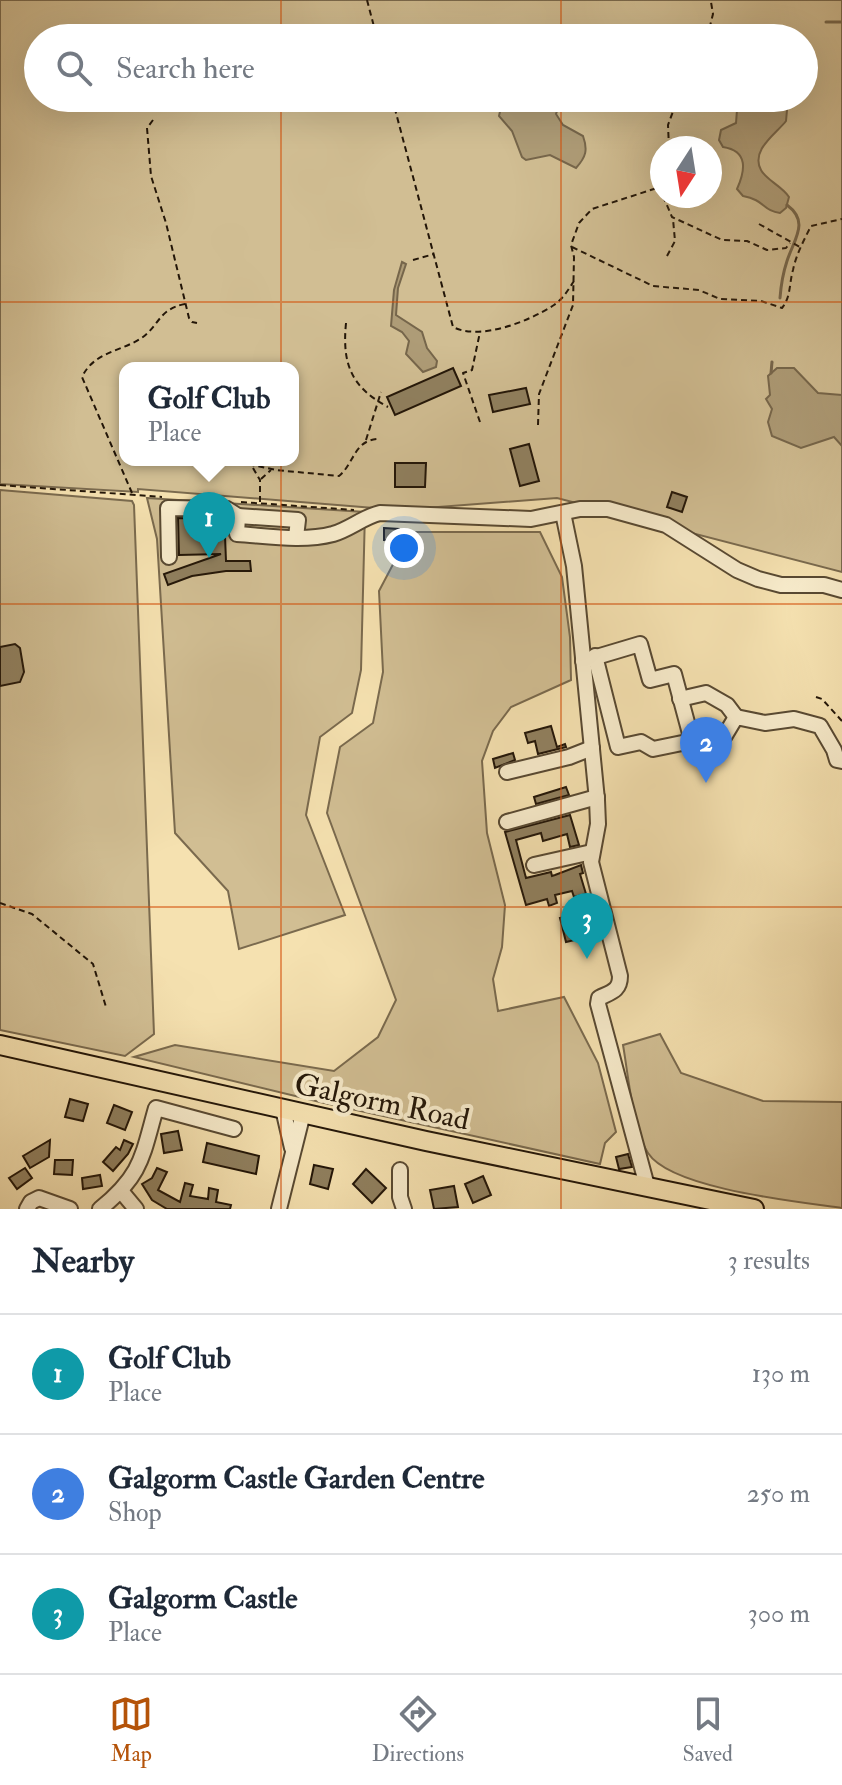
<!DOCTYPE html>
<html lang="en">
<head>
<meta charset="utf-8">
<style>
	body { margin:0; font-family:"IM FELL Double Pica",serif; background:#f6f6f7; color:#1f2937 }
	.compass { position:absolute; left:650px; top:136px; width:72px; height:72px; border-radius:50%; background:#fff; box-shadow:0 8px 32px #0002; rotate:192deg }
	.you { position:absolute; left:404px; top:548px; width:28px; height:28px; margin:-20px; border:6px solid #fff; border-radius:50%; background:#1a73e8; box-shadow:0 0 0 12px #1a73e833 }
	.badge { display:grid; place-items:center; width:52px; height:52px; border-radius:50%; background:#b45309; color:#fff; font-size:26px; font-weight:700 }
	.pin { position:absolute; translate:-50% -66px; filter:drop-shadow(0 2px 4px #0008) }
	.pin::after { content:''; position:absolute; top:42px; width:28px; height:24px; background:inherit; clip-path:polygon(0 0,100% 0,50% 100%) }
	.popup { position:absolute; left:119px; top:362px; width:180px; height:104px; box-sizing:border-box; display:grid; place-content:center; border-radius:16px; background:#fff; filter:drop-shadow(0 2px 6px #0005); font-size:26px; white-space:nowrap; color:#747a83 }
	.popup b { font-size:30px; color:#1f2937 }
	.popup::after { content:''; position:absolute; left:50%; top:100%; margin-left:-16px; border:16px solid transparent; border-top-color:#fff }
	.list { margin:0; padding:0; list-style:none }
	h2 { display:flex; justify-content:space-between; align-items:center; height:104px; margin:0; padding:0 32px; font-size:34px }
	h2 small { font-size:26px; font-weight:400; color:#747a83 }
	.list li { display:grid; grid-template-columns:52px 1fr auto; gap:24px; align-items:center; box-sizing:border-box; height:120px; padding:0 32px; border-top:2px solid #e0e1e3 }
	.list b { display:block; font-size:30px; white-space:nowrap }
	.list p { margin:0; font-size:26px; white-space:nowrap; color:#747a83 }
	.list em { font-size:26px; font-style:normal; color:#747a83 }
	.icon { flex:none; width:44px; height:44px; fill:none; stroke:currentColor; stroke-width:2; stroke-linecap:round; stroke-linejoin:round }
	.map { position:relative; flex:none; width:842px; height:1209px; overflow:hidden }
	.search { position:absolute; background:#fff; box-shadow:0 8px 32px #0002; left:24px; right:24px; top:24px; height:88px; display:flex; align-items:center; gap:20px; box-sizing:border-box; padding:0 28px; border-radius:44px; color:#747a83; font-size:30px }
	.sheet { height:464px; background:#fff }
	nav { display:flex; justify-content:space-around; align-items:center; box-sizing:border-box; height:112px; border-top:2px solid #e0e1e3; background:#fff; font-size:22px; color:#747a83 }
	nav a { display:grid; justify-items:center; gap:4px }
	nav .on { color:#b45309 }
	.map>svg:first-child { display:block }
	.green { fill:#d1be93; stroke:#7a6a4e; stroke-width:2; fill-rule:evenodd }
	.water { fill:#ae9c77; stroke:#76664b; stroke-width:2 }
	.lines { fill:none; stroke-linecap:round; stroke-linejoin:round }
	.stream { stroke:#76664b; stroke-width:3 }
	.building { fill:#90805f; stroke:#231608; stroke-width:2 }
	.minor-casing { stroke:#584932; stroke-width:18 }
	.major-casing { stroke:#231608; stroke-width:22 }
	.path { stroke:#231608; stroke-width:2; stroke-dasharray:6 4; stroke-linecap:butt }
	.minor { stroke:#f8eccc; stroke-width:14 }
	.major { stroke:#f5e1b0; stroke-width:18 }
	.grid { fill:none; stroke:#d4520c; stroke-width:2; stroke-opacity:0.55 }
	.labels { text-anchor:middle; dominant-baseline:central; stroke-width:8; stroke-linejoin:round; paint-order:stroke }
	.street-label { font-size:30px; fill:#231608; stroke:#f8eccc }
</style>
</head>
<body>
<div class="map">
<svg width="842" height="1209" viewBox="0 0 842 1209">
	<rect width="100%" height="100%" fill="#f5e1b0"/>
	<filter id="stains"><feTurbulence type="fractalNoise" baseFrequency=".0025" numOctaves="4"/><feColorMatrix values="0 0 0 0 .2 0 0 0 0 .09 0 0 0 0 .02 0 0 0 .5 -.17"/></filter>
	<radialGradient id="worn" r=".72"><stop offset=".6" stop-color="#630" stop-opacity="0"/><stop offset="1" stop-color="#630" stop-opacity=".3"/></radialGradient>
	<!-- green -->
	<g class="green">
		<path d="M0 0H842V572L557 498 399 510 138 489V492L0 484ZM38 38H804V98H38ZM662 148H710V196H662ZM125 368H293V460H125Z"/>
		<path d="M0 490 132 501 134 505 154 1034 125 1056 0 1030Z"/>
		<path d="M147 498 365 512 361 670 352 713 320 737 306 815 345 915 239 949 228 891 175 833 157 539Z"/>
		<path d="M410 532H540L562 577 570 637 571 680 511 707 493 731 482 761 487 833 505 905 502 947 493 979 498 1011 564 997 598 1063 616 1132 605 1143 600 1164 320 1102 134 1057 175 1045 334 1071 378 1037 396 1000 327 813 340 747 373 723 383 672 379 591Z"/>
		<path d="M660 1034 681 1073 763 1101 842 1102V1208C800 1202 671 1189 648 1153 633 1130 628 1073 623 1045Z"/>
	</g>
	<!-- water -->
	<g class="water">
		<path d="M512 98H562L556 114 563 125 583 136C588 150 586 157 576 168L550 155 526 160 522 157 512 131 499 116 501 107Z"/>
		<path d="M741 98H778L787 110 786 121C777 133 750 150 761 170 766 180 782 186 789 197L786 208 780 213C763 211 765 200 743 196L737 189C745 171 749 151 723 147L719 140 721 130 736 123 737 110Z"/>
		<path d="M402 262 406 264 398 288 396 315 422 332 427 348 437 361 436 367 423 372 406 354 409 341 402 332 391 326 394 290Z"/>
		<path d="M777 368H794L818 393 842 395V446L834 437 801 448 772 436 768 422 772 409 766 399 770 395 768 376Z"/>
	</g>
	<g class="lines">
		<!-- stream -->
		<g class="stream">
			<path d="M826 22H842"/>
			<path d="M780 298C781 285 783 273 787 261 794 239 810 222 787 205"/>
			<path d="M771 373 772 362"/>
		</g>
	</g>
	<!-- building -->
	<g class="building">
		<path d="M453 368 461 386 395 415 387 397Z"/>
		<path d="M526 388 530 404 493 412 489 395Z"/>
		<path d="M529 444 539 481 520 486 510 449Z"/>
		<path d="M395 463H426L425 487H395Z"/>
		<path d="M672 492 687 497 682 512 667 507Z"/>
		<path d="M178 518 207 519 208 537 225 536 226 561H250L251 571H226L192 576 168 585 164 574 221 554 179 555Z"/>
		<path d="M384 528 399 529V541L384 540Z"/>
		<path d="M15 644 20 648 24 672 20 682 0 686V647Z"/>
		<path d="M551 726 557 747 565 744 566 747 538 754 535 741 528 743 525 733Z"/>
		<path d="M513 753 515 760 495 768 493 759Z"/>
		<path d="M566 787 569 795 536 804 534 797Z"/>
		<path d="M570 815 579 845 570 847 567 834 543 841 541 833 516 840 526 878 551 872 552 876 555 875 581 865 583 873 580 874 586 894 574 897 572 891 555 895 557 903 549 906 547 899 526 905 505 832Z"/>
		<path d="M590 911 596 935 566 942 560 918Z"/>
		<path d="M70 1099 88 1104 83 1121 65 1117Z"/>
		<path d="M114 1105 132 1112 125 1130 107 1123Z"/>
		<path d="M178 1131 182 1150 164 1153 161 1134Z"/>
		<path d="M50 1140 49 1157 30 1168 23 1156Z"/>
		<path d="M124 1140 133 1144 128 1154 113 1171 103 1162 116 1147 120 1150Z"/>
		<path d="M207 1143 259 1156 256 1174 203 1162Z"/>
		<path d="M628 1154 632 1167 619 1169 616 1157Z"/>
		<path d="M55 1160H73L72 1175 54 1174Z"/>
		<path d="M314 1165 333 1169 328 1189 310 1184Z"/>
		<path d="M25 1168 32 1178 17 1189 9 1178Z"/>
		<path d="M157 1168 167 1172 158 1190 180 1202 185 1183 193 1185 190 1196 208 1199 209 1188 218 1190 216 1202 231 1205 230 1209H167L152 1200 142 1184 152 1178Z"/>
		<path d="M366 1169 386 1188 372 1203 353 1184Z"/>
		<path d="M100 1175 102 1186 83 1189 82 1178Z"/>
		<path d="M483 1176 491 1195 473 1203 465 1184Z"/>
		<path d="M454 1186 458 1207 434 1209 430 1190Z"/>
	</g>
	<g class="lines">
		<!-- minor casing -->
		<g class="minor-casing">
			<g id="minor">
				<path d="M563 513 574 566 597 800 598 824 591 862 620 976C620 991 611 992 599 998L598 1004 647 1186"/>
				<path d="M238 516 298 520 296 537"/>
				<path d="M169 557 168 508 227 509 238 516 237 534C268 536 303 542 333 534 350 529 363 517 380 513L531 519 580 509H608L666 525 737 570 758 579 781 585H824L842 590"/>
				<path d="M595 656 618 747 641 742 653 749 692 741"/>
				<path d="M583 661 640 644 650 680 674 674 692 741 704 743 724 737 736 717 765 723 794 719 820 726 834 750 837 760 842 761"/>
				<path d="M680 699 706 693 727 705 736 717"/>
				<path d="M507 772 569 757 592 748"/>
				<path d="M507 822 597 797"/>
				<path d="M534 865 592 852"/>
				<path d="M283 1109 292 1148"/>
				<path d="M400 1170V1197L404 1209"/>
				<path d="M121 1191 136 1209"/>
				<path d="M27 1209 31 1202 39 1198 70 1209"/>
				<path d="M100 1209C142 1175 142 1157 156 1108L234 1129"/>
				<path d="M279 1209 303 1113"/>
			</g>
		</g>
		<!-- major casing -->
		<g class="major-casing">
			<path id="major" d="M0 1045 426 1141 754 1209"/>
		</g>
		<!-- path -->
		<g class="path">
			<path d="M367 0 377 38"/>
			<path d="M707 38 713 14 711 2"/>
			<path d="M392 98 453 327C480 341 530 321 554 305 563 299 568 290 574 281"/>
			<path d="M153 120 147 128 151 176 166 223 189 318 192 322 197 323"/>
			<path d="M669 148 668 125 678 98"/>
			<path d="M663 196 672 217 722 240 747 241 767 250 786 248 790 243"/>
			<path d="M759 224 800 247"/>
			<path d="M572 247 653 286 699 290 720 299 761 301 782 308C791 297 789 284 793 270 796 255 804 240 811 226L842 219"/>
			<path d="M667 256 675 241 673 219"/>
			<path d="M413 260 434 254"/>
			<path d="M346 323C342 364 351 387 388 407"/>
			<path d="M480 422 463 373 472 370 480 332"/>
			<path d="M538 425 539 394 573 305 574 257 571 245 579 223 592 209 660 187 662 192"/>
			<path d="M366 440 381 392"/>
			<path d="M229 460 276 470 339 476C354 464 354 440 378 439"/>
			<path d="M253 468 260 480V504"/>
			<path d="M261 479 271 470"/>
			<path d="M0 485 162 497"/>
			<path d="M132 493 82 377C94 352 119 352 140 339 159 327 158 309 185 304"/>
			<path d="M241 502 354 510"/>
			<path d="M816 697 822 699 842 721"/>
			<path d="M0 903 32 914 93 964 106 1007"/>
		</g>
		<!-- minor -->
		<use href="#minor" class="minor"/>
		<!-- major -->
		<use href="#major" class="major"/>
	</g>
	<!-- grid -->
	<path class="grid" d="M281 0V38M561 0V38M281 98V1209M561 98V1209M0 302H842M0 604H842M0 907H842"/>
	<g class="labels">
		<!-- street labels -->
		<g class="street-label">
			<text transform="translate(382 1102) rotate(12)">Galgorm Road</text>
		</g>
	</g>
	<rect width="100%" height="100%" filter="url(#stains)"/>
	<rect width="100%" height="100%" fill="url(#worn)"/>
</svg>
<svg class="compass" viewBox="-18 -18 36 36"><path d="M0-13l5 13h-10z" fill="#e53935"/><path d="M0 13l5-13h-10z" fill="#747a83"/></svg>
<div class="you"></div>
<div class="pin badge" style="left:209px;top:558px;background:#0f9aa8">1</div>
<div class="popup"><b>Golf Club</b>Place</div>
<div class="pin badge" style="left:706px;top:783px;background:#3f7fe0">2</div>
<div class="pin badge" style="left:587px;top:959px;background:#0f9aa8">3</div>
<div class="search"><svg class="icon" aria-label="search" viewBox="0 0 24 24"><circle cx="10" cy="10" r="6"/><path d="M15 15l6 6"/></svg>Search here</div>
</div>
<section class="sheet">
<h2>Nearby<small>3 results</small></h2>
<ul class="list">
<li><span class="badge" style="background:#0f9aa8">1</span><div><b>Golf Club</b><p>Place</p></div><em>130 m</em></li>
<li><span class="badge" style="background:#3f7fe0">2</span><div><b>Galgorm Castle Garden Centre</b><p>Shop</p></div><em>250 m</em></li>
<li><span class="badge" style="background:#0f9aa8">3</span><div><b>Galgorm Castle</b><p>Place</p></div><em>300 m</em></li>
</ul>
</section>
<nav>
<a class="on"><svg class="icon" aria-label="map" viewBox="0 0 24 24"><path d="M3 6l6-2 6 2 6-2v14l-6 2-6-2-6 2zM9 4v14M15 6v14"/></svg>Map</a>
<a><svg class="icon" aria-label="directions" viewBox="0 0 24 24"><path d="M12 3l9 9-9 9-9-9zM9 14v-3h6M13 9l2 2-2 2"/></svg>Directions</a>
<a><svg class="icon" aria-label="saved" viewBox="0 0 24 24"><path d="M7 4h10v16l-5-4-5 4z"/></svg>Saved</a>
</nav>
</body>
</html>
